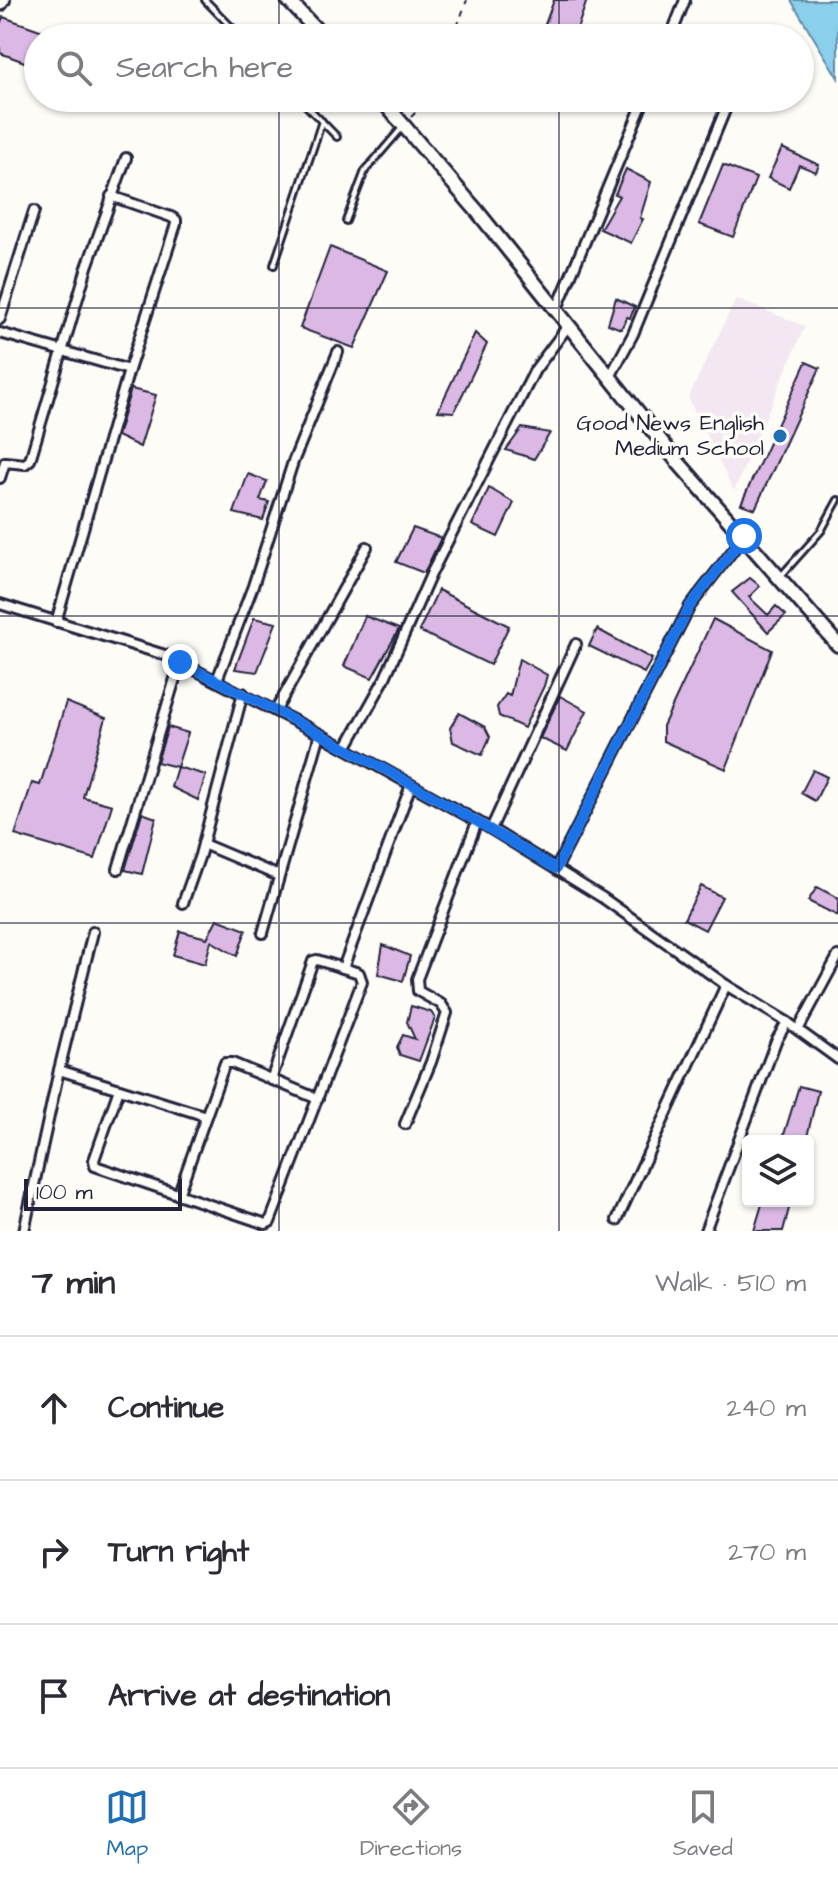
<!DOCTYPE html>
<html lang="en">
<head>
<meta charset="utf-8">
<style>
	body { margin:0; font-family:"Architects Daughter",sans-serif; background:#f2f2f3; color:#2b2b33 }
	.controls { position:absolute; right:24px; bottom:24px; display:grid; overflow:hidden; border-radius:8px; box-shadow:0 2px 6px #0004 }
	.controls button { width:72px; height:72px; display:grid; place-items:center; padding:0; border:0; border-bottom:2px solid #e1e1e2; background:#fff; color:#2b2b33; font:40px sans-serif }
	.scale { position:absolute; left:24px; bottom:20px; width:158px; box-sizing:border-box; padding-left:8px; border:4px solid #22223b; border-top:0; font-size:22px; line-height:28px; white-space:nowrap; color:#22223b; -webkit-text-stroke:6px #fdfcf7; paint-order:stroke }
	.stop { position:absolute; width:24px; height:24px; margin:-18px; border:6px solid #1a73e8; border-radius:50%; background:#fff }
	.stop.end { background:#1a73e8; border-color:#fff; box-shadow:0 2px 8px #0008 }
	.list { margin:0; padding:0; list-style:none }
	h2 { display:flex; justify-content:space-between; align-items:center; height:104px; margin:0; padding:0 32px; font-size:34px }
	h2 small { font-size:26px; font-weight:400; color:#7c7c81 }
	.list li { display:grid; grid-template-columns:52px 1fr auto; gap:24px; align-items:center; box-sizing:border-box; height:144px; padding:0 32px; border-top:2px solid #e1e1e2 }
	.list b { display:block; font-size:30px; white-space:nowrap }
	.list em { font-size:26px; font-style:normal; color:#7c7c81 }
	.icon { flex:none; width:44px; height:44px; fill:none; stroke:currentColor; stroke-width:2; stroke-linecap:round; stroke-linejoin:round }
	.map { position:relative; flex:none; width:838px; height:1231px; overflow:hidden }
	.search { position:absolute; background:#fff; box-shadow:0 2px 6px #0004; left:24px; right:24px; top:24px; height:88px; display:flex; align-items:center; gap:20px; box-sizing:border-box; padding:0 28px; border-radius:44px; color:#7c7c81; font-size:30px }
	.sheet { height:536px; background:#fff }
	nav { display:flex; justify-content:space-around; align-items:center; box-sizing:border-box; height:112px; border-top:2px solid #e1e1e2; background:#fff; font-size:22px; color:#7c7c81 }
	nav a { display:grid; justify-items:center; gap:4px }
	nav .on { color:#1f6fb2 }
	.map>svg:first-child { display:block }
	.built { fill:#f3e8f1 }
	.water { fill:#8acfeb; stroke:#608aa5; stroke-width:2 }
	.building { fill:#dbb9e4; stroke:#22223b; stroke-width:2 }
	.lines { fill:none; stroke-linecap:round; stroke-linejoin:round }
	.lane-casing { stroke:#22223b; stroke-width:10 }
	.street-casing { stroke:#22223b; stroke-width:14 }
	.secondary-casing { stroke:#22223b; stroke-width:18 }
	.path { stroke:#22223b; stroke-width:2; stroke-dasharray:6 6; stroke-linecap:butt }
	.lane { stroke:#fdfcf7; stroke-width:4 }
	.street { stroke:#fdfcf7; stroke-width:8 }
	.secondary { stroke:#fdfcf7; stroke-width:12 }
	.route { stroke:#1a73e8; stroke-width:10 }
	.grid { fill:none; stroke:#22223b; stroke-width:2; stroke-opacity:0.55 }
	.poi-dot { fill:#1f6fb2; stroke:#fdfcf7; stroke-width:3 }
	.labels { text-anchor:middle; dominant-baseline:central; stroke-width:7; stroke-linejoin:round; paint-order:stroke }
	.poi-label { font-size:22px; fill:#22223b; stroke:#fdfcf7; text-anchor:end }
</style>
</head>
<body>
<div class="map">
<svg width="838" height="1231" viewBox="0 0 838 1231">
	<rect width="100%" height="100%" fill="#fdfcf7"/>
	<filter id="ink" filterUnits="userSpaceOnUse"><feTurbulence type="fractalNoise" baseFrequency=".0125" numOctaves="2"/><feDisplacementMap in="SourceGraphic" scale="16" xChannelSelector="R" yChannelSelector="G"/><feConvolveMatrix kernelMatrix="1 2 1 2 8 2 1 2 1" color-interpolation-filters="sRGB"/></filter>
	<g filter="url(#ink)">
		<!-- built -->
		<path class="built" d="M736 299 805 326 734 491 688 398Z"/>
		<!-- water -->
		<path class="water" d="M791 0H838V78Z"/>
		<!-- building -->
		<g class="building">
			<path d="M554 0H587L574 38H540Z"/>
			<path d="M3 17 60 37 38 38V67L0 53V24Z"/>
			<path d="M782 148 819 165 816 172 799 165 789 188 768 178Z"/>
			<path d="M723 165 756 178 733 237 699 224Z"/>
			<path d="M626 169 651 182 640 218 643 219 631 243 600 229 619 196 615 194Z"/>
			<path d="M330 247 388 271 354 348 300 328Z"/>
			<path d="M616 298 635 307 630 318 627 317 621 329 608 324Z"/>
			<path d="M475 333 487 344 454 412 438 411Z"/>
			<path d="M806 362 820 368 755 509 741 504Z"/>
			<path d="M131 389 156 395 140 447 117 436Z"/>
			<path d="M522 428 550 433 534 459 506 450Z"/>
			<path d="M248 474 267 481 260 500 269 502 263 520 234 513Z"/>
			<path d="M489 488 514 503 498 537 472 525Z"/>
			<path d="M413 528 441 538 424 573 396 562Z"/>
			<path d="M750 578 760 586 749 597 768 615 776 606 786 615 768 632 732 592Z"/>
			<path d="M438 590 509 626 490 665 419 631Z"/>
			<path d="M365 616 399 629 372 678 344 666Z"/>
			<path d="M254 618 276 623 257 672 235 669Z"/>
			<path d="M713 619 772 650 726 769 663 741V726Z"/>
			<path d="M597 629 652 659 644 673 589 646Z"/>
			<path d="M519 659 547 675 544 686 524 728 499 716 497 707 506 694 510 696Z"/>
			<path d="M560 696 587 711 567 751 540 738Z"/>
			<path d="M66 702 106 718 83 797 112 805 95 859 15 835 32 783 40 785Z"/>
			<path d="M459 713 485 727 490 737 482 755 453 742 450 728Z"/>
			<path d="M168 727 188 733 177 767 157 762Z"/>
			<path d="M177 767 206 775 198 800 171 787Z"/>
			<path d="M813 770 827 777 815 801 801 793Z"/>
			<path d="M142 813 156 818 142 874 125 870Z"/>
			<path d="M701 886 722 897 705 930 684 919Z"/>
			<path d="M817 887 838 898V916L808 901Z"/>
			<path d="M217 919 246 930 237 956 211 941 205 964 173 955 180 931 207 938Z"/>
			<path d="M383 945 410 956 403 981 378 974Z"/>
			<path d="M411 1006 431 1012 435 1018 419 1061 400 1055 397 1047 403 1035 415 1039 407 1022Z"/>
			<path d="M799 1086 818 1091 806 1141H782Z"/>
			<path d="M763 1201H791L783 1231H754Z"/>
		</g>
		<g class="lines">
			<!-- lane casing -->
			<g class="lane-casing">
				<g id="lane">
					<path d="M205 0 242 38"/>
					<path d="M299 98 337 137"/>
					<path d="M346 221 365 171 401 129"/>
					<path d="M274 265 322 121"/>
					<path d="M780 577 821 531 838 500"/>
				</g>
			</g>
			<!-- street casing -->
			<g class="street-casing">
				<g id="street">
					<path d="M670 38 685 0"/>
					<path d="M556 311 645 98"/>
					<path d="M0 319 34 211"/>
					<path d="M0 333 129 370"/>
					<path d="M610 377 633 334 730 98"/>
					<path d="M0 478 5 462 25 464 30 460 87 267 126 158"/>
					<path d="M0 604 168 656 320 734 491 829 603 898 726 985 787 1022 838 1059"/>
					<path d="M56 622 129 370 176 224V220L171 217 111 196"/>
					<path d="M217 680 253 586 293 462 338 352"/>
					<path d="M276 710 367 547"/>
					<path d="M346 748 384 680 432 572 535 370 568 326"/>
					<path d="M491 829 576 644"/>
					<path d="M203 844 279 876"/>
					<path d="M118 869 180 662"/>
					<path d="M556 869 690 606 744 536"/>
					<path d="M183 903 200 855 243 693"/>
					<path d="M263 933 320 734"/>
					<path d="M343 968 411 785"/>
					<path d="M798 1030 838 956"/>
					<path d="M59 1070 206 1116"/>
					<path d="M119 1089 94 1160 95 1166 266 1224 270 1222 362 982 359 973 317 960 313 961 271 1080"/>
					<path d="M405 1124 431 1062 447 1013 441 1004 418 991 417 979 477 822"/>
					<path d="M178 1195 225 1063H232L318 1099"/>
					<path d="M617 1220 726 985"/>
					<path d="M24 1231 59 1070 93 932"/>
					<path d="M705 1231 776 1041 787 1022"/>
				</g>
			</g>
			<!-- secondary casing -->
			<g class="secondary-casing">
				<g id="secondary">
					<path d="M288 0 324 38"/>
					<path d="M0 4 3 0"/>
					<path d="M380 98 477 211 677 461 838 645"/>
				</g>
			</g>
			<!-- path -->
			<g class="path">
				<path d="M453 38 467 0"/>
				<path d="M411 117 430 98"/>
			</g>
			<!-- lane -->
			<use href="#lane" class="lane"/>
			<!-- street -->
			<use href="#street" class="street"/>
			<!-- secondary -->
			<use href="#secondary" class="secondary"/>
		</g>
	</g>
	<g class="lines" filter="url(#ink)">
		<!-- route -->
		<path class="route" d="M180 662C308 726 434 794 556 869L690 606 744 536"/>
	</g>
	<!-- grid -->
	<path class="grid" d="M279 0V38M559 0V38M279 98V1231M559 98V1231M0 308H838M0 616H838M0 923H838"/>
	<!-- markers -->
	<circle class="poi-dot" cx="780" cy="436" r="8"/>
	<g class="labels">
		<!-- poi labels -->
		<g class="poi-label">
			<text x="764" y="423">Good News English<tspan x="764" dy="25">Medium School</tspan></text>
		</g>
	</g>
</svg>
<div class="controls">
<button><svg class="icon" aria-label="layers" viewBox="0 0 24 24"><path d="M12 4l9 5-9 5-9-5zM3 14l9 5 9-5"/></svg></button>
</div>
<div class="scale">100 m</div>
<div class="stop" style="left:744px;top:536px"></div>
<div class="stop end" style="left:180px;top:662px"></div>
<div class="search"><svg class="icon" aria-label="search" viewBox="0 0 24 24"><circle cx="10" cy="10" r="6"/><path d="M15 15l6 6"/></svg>Search here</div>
</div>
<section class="sheet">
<h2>7 min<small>Walk · 510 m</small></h2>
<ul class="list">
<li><svg class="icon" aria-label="ahead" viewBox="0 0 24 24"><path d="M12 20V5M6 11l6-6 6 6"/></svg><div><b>Continue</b></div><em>240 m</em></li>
<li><svg class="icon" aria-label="right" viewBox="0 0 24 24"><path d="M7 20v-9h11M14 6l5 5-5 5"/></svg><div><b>Turn right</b></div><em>270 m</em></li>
<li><svg class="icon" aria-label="arrive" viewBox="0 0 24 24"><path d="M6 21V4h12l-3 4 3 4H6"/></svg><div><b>Arrive at destination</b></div></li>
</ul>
</section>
<nav>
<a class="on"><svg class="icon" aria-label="map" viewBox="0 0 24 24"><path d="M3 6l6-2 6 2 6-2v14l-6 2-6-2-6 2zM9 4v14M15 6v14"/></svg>Map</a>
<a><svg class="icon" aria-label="directions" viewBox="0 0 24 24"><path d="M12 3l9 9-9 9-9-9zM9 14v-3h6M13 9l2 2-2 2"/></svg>Directions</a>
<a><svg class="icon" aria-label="saved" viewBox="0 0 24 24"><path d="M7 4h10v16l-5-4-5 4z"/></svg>Saved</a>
</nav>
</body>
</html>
